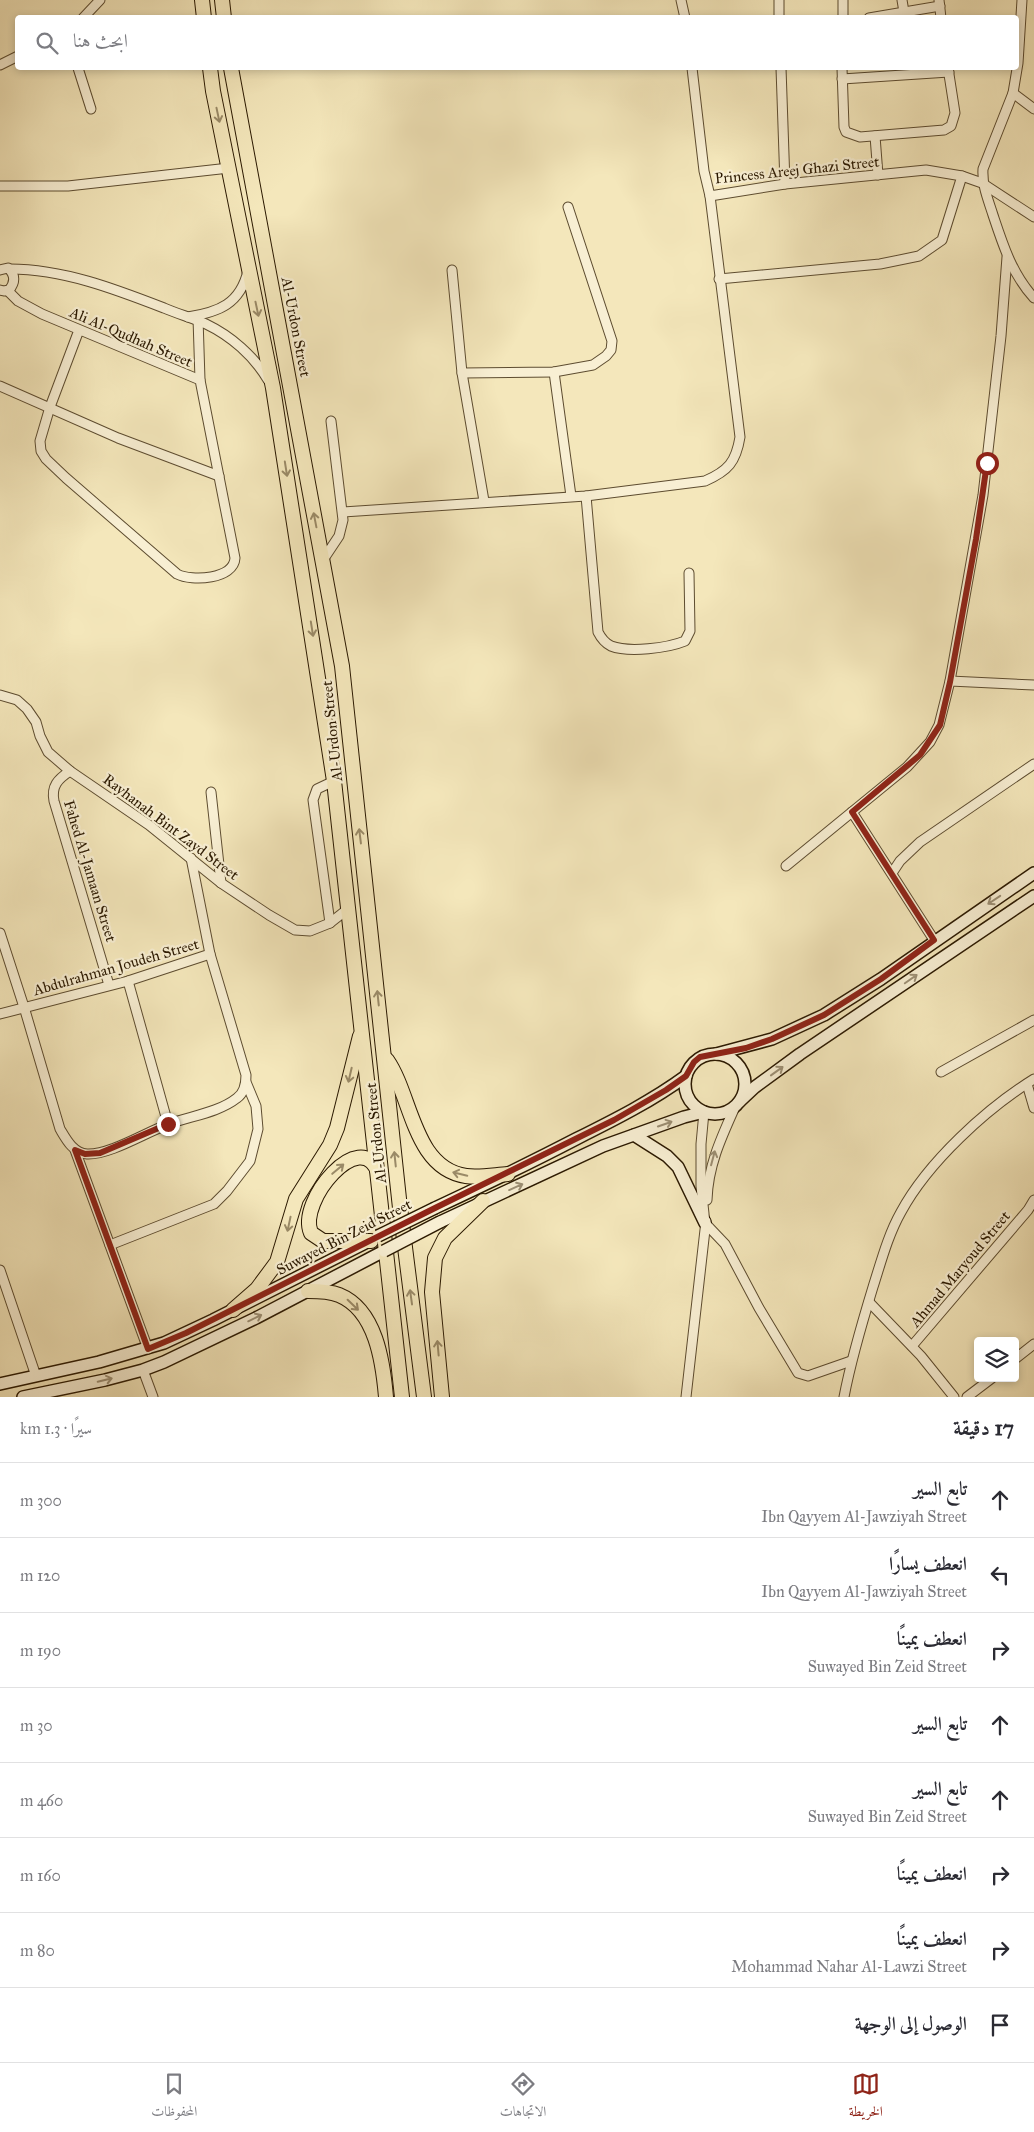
<!DOCTYPE html>
<html lang="ar">
<head>
<meta charset="utf-8">
<style>
	body { margin:0; font-family:"IM FELL Great Primer",Amiri,serif; background:#f7f7f7; color:#2b2b33; direction:rtl }
	.controls { position:absolute; right:15px; bottom:15px; display:grid; overflow:hidden; border-radius:5px; box-shadow:0 2px 8px #0003 }
	.controls button { width:45px; height:45px; display:grid; place-items:center; padding:0; border:0; border-bottom:1px solid #e1e1e2; background:#fff; color:#2b2b33; font:25px sans-serif }
	.stop { position:absolute; width:15px; height:15px; margin:-11px; border:4px solid #8f2418; border-radius:50%; background:#fff }
	.stop.end { background:#8f2418; border-color:#fff; box-shadow:0 1px 5px #0008 }
	.list { margin:0; padding:0; list-style:none }
	h2 { display:flex; justify-content:space-between; align-items:center; height:65px; margin:0; padding:0 20px; font-size:21px }
	h2 small { font-size:16px; font-weight:400; color:#7c7c81 }
	.list li { display:grid; grid-template-columns:32px 1fr auto; gap:15px; align-items:center; box-sizing:border-box; height:75px; padding:0 20px; border-top:1px solid #e1e1e2 }
	.list b { display:block; font-size:19px; white-space:nowrap }
	.list p { margin:0; font-size:16px; white-space:nowrap; color:#7c7c81 }
	.list em { font-size:16px; font-style:normal; color:#7c7c81 }
	.icon { flex:none; width:28px; height:28px; fill:none; stroke:currentColor; stroke-width:2; stroke-linecap:round; stroke-linejoin:round }
	.map { position:relative; flex:none; width:1034px; height:1397px; overflow:hidden; direction:ltr }
	.search { position:absolute; background:#fff; box-shadow:0 2px 8px #0003; left:15px; right:15px; top:15px; height:55px; display:flex; align-items:center; gap:12px; box-sizing:border-box; padding:0 18px; border-radius:5px; color:#7c7c81; font-size:19px }
	.sheet { height:665px; background:#fff }
	nav { display:flex; justify-content:space-around; align-items:center; box-sizing:border-box; height:70px; border-top:1px solid #e1e1e2; background:#fff; font-size:14px; color:#7c7c81 }
	nav a { display:grid; justify-items:center; gap:2px }
	nav .on { color:#8f2418 }
	.map>svg:first-child { display:block }
	.lines { fill:none; stroke-linecap:round; stroke-linejoin:round }
	.minor-casing { stroke:#5d4c30; stroke-width:11 }
	.secondary-casing { stroke:#2b1901; stroke-width:14 }
	.trunk-casing { stroke:#2b1901; stroke-width:16 }
	.minor { stroke:#f8efd3; stroke-width:9 }
	.secondary { stroke:#f8efd3; stroke-width:11 }
	.trunk { stroke:#f4e7bb; stroke-width:14 }
	.secondary-bridge-casing { stroke:#2b1901; stroke-width:14; stroke-linecap:butt }
	.secondary-bridge { stroke:#f8efd3; stroke-width:11 }
	.oneway { stroke:#9a8a67 }
	.oneway2 { stroke:#9c8f74 }
	.route { stroke:#8f2418; stroke-width:6 }
	.labels { text-anchor:middle; dominant-baseline:central; stroke-width:4.5; stroke-linejoin:round; paint-order:stroke }
	.street-label { font-size:15px; fill:#2b1901; stroke:#f8efd3 }
</style>
</head>
<body>
<div class="map">
<svg width="1034" height="1397" viewBox="0 0 1034 1397">
	<rect width="100%" height="100%" fill="#f4e7bb"/>
	<filter id="stains"><feTurbulence type="fractalNoise" baseFrequency=".004" numOctaves="4"/><feColorMatrix values="0 0 0 0 .2 0 0 0 0 .09 0 0 0 0 .02 0 0 0 .5 -.17"/></filter>
	<radialGradient id="worn" r=".72"><stop offset=".6" stop-color="#630" stop-opacity="0"/><stop offset="1" stop-color="#630" stop-opacity=".3"/></radialGradient>
	<g class="lines">
		<!-- minor casing -->
		<g class="minor-casing">
			<g id="minor">
				<path d="M681 0 685 18"/>
				<path d="M779 0V18"/>
				<path d="M902 0 904 12"/>
				<path d="M939 0 941 18"/>
				<path d="M1022 0 1018 63 1013 93 983 169C982 186 988 199 993 215 1003 245 1012 274 1034 298"/>
				<path d="M83 18 100 0"/>
				<path d="M843 18V0"/>
				<path d="M869 18 940 6"/>
				<path d="M0 65 18 56"/>
				<path d="M78 68 91 109"/>
				<path d="M692 68 704 171 710 196 785 184 926 170 962 176 982 183 1034 217"/>
				<path d="M781 68 785 184"/>
				<path d="M842 68 844 127 846 132 860 137 944 130 951 126 955 113 948 68"/>
				<path d="M842 79 949 72"/>
				<path d="M1013 93 1034 109"/>
				<path d="M875 136 878 175"/>
				<path d="M0 186H68L229 168"/>
				<path d="M10 269C63 269 115 289 164 308 178 314 193 318 206 324 231 336 254 356 268 380"/>
				<path d="M0 270 8 268C16 275 15 283 9 290L4 291 0 290"/>
				<path d="M452 270 462 373 484 501"/>
				<path d="M719 279 880 264 919 256 942 240 962 176"/>
				<path d="M8 291 18 301 42 314 200 380 235 558C234 579 192 582 177 574L66 478 46 459 41 451 40 441 50 407 79 330"/>
				<path d="M188 317C219 312 240 304 248 271"/>
				<path d="M198 318 200 380"/>
				<path d="M554 372 571 496"/>
				<path d="M462 373 554 372 593 365 606 356 611 350 612 341 568 207"/>
				<path d="M0 386 118 438 219 476"/>
				<path d="M586 496 598 632C601 638 605 643 611 646 629 653 668 648 685 641L690 631 689 573"/>
				<path d="M343 512 586 496 705 481C728 471 736 462 740 437L710 196"/>
				<path d="M323 560 339 536 343 520 331 421"/>
				<path d="M950 681 1034 685"/>
				<path d="M0 695 17 700 27 709 36 722 40 736 48 752 70 771 149 825 221 883 269 915 295 930 310 931 330 923 349 908"/>
				<path d="M70 771C58 779 51 786 54 801L109 985"/>
				<path d="M211 792 221 883"/>
				<path d="M852 812 934 940"/>
				<path d="M786 866 907 767 930 742 939 725 950 681 983 495 1001 336 1007 257"/>
				<path d="M892 873 900 861 920 842 1034 764"/>
				<path d="M330 923 313 800 317 789 334 781"/>
				<path d="M0 933 24 1007 60 1129C66 1139 73 1153 87 1154 110 1155 146 1132 169 1124 190 1116 218 1113 237 1098 244 1093 246 1084 246 1075L210 954 191 858"/>
				<path d="M128 981 168 1124"/>
				<path d="M0 1014 128 981 210 954"/>
				<path d="M941 1072 1034 1020"/>
				<path d="M1027 1084 1034 1108"/>
				<path d="M704 1112 701 1144V1186L705 1223 725 1244 759 1308 798 1373 808 1376 851 1361"/>
				<path d="M75 1150 148 1349"/>
				<path d="M707 1200C708 1166 721 1138 735 1107"/>
				<path d="M110 1245 214 1204 227 1191 250 1161 258 1129 256 1106 246 1082"/>
				<path d="M0 1270 36 1376"/>
				<path d="M869 1302 921 1356 954 1397"/>
				<path d="M912 1346 1028 1210 1034 1200"/>
				<path d="M1015 1359 1034 1344"/>
				<path d="M143 1370 153 1397"/>
				<path d="M686 1397 706 1221"/>
				<path d="M844 1397C851 1360 862 1323 873 1287 881 1262 888 1235 901 1212 928 1162 986 1109 1034 1079"/>
				<path d="M967 1397 992 1378"/>
			</g>
		</g>
		<!-- secondary casing -->
		<g class="secondary-casing">
			<g id="secondary">
				<path d="M716 1054 772 1039 824 1015 881 979 1034 873"/>
				<circle cx="715" cy="1084" r="30"/>
				<path d="M739 1102 755 1087 800 1054 1034 896"/>
				<path d="M634 1135 667 1156 678 1167 705 1223"/>
				<path d="M435 1208C482 1186 530 1163 576 1139 614 1120 652 1101 686 1076"/>
				<path d="M440 1222 603 1146 684 1117 704 1112"/>
				<path d="M0 1384 99 1362 164 1343 213 1320 369 1241"/>
				<path d="M23 1397 105 1380 143 1370 164 1362 256 1318 384 1251"/>
			</g>
		</g>
		<!-- trunk casing -->
		<g class="trunk-casing">
			<g id="trunk">
				<path d="M202 0 204 18"/>
				<path d="M222 0 224 18"/>
				<path d="M210 68 213 91 273 388 334 781 402 1397"/>
				<path d="M231 68 342 666 400 1208 424 1397"/>
				<path d="M387 1060C412 1096 413 1168 466 1176 479 1178 494 1175 508 1174"/>
				<path d="M371 1241H323L311 1233C297 1201 361 1126 378 1172"/>
				<path d="M308 1291C318 1291 329 1291 339 1295 376 1310 383 1362 386 1397"/>
				<path d="M233 1310 257 1289 277 1262 296 1199 330 1145 337 1128 360 1036"/>
				<path d="M442 1397 432 1292 435 1258 445 1238 483 1201"/>
			</g>
		</g>
		<!-- minor -->
		<use href="#minor" class="minor"/>
		<!-- secondary -->
		<use href="#secondary" class="secondary"/>
		<!-- trunk -->
		<use href="#trunk" class="trunk"/>
		<!-- secondary-bridge casing -->
		<g class="secondary-bridge-casing">
			<g id="secondary-bridge">
				<path d="M378 1236 435 1208"/>
				<path d="M384 1251 440 1222"/>
			</g>
		</g>
		<!-- secondary-bridge -->
		<use href="#secondary-bridge" class="secondary-bridge"/>
	</g>
	<!-- one-way arrows -->
	<defs><path id="oneway-shaft" d="M-6 0H5M1.5-3L5.5 0L1.5 3" fill="none" stroke-width="1.6" stroke-linecap="round" stroke-linejoin="round" transform="scale(1.25)"/></defs>
	<g class="oneway">
		<use href="#oneway-shaft" transform="translate(218 115) rotate(78)"/>
		<use href="#oneway-shaft" transform="translate(257 309) rotate(78)"/>
		<use href="#oneway-shaft" transform="translate(286 469) rotate(81)"/>
		<use href="#oneway-shaft" transform="translate(315 520) rotate(-101)"/>
		<use href="#oneway-shaft" transform="translate(312 629) rotate(81)"/>
		<use href="#oneway-shaft" transform="translate(360 836) rotate(-97)"/>
		<use href="#oneway-shaft" transform="translate(378 998) rotate(-96)"/>
		<use href="#oneway-shaft" transform="translate(350 1075) rotate(103)"/>
		<use href="#oneway-shaft" transform="translate(395 1159) rotate(-96)"/>
		<use href="#oneway-shaft" transform="translate(338 1169) rotate(-40)"/>
		<use href="#oneway-shaft" transform="translate(460 1174) rotate(-166)"/>
		<use href="#oneway-shaft" transform="translate(289 1224) rotate(102)"/>
		<use href="#oneway-shaft" transform="translate(411 1297) rotate(-98)"/>
		<use href="#oneway-shaft" transform="translate(353 1305) rotate(44)"/>
		<use href="#oneway-shaft" transform="translate(438 1348) rotate(-95)"/>
	</g>
	<g class="oneway2">
		<use href="#oneway-shaft" transform="translate(994 900) rotate(146)"/>
		<use href="#oneway-shaft" transform="translate(911 979) rotate(-35)"/>
		<use href="#oneway-shaft" transform="translate(777 1071) rotate(-36)"/>
		<use href="#oneway-shaft" transform="translate(665 1124) rotate(-19)"/>
		<use href="#oneway-shaft" transform="translate(713 1158) rotate(-75)"/>
		<use href="#oneway-shaft" transform="translate(516 1187) rotate(-24)"/>
		<use href="#oneway-shaft" transform="translate(255 1318) rotate(-26)"/>
		<use href="#oneway-shaft" transform="translate(105 1380) rotate(-13)"/>
	</g>
	<g class="lines">
		<!-- route -->
		<path class="route" d="M168 1124 100 1153 85 1154 75 1150 148 1349 186 1333 435 1208 614 1120 666 1090 686 1076 694 1062 700 1057 746 1048 772 1039 824 1015 881 979 934 940 852 812 920 755 940 725 950 682 976 539 987 463"/>
	</g>
	<g class="labels">
		<!-- street labels -->
		<g class="street-label">
			<text transform="translate(797 170) rotate(-6)">Princess Areej Ghazi Street</text>
			<text transform="translate(296 327) rotate(79)">Al-Urdon Street</text>
			<text transform="translate(131 337) rotate(23)">Ali Al-Qudhah Street</text>
			<text transform="translate(332 731) rotate(-96)">Al-Urdon Street</text>
			<text transform="translate(171 827) rotate(37)">Rayhanah Bint Zayd Street</text>
			<text transform="translate(90 871) rotate(73)">Fahed Al-Jamaan Street</text>
			<text transform="translate(116 967) rotate(-16)">Abdulrahman Joudeh Street</text>
			<text transform="translate(376 1133) rotate(-96)">Al-Urdon Street</text>
			<text transform="translate(344 1237) rotate(-27)">Suwayed Bin Zeid Street</text>
			<text transform="translate(960 1269) rotate(-50)">Ahmad Maryoud Street</text>
		</g>
	</g>
	<rect width="100%" height="100%" filter="url(#stains)"/>
	<rect width="100%" height="100%" fill="url(#worn)"/>
</svg>
<div class="controls">
<button><svg class="icon" aria-label="layers" viewBox="0 0 24 24"><path d="M12 4l9 5-9 5-9-5zM3 14l9 5 9-5"/></svg></button>
</div>
<div class="stop" style="left:987px;top:463px"></div>
<div class="stop end" style="left:168px;top:1124px"></div>
<div class="search"><svg class="icon" aria-label="search" viewBox="0 0 24 24"><circle cx="10" cy="10" r="6"/><path d="M15 15l6 6"/></svg>ابحث هنا</div>
</div>
<section class="sheet">
<h2>17 دقيقة<small>سيرًا · 1.3 km</small></h2>
<ul class="list">
<li><svg class="icon" aria-label="ahead" viewBox="0 0 24 24"><path d="M12 20V5M6 11l6-6 6 6"/></svg><div><b>تابع السير</b><p>Ibn Qayyem Al-Jawziyah Street</p></div><em>300 m</em></li>
<li><svg class="icon" aria-label="left" viewBox="0 0 24 24"><path d="M17 20v-9H6M10 6l-5 5 5 5"/></svg><div><b>انعطف يسارًا</b><p>Ibn Qayyem Al-Jawziyah Street</p></div><em>120 m</em></li>
<li><svg class="icon" aria-label="right" viewBox="0 0 24 24"><path d="M7 20v-9h11M14 6l5 5-5 5"/></svg><div><b>انعطف يمينًا</b><p>Suwayed Bin Zeid Street</p></div><em>190 m</em></li>
<li><svg class="icon" aria-label="ahead" viewBox="0 0 24 24"><path d="M12 20V5M6 11l6-6 6 6"/></svg><div><b>تابع السير</b></div><em>30 m</em></li>
<li><svg class="icon" aria-label="ahead" viewBox="0 0 24 24"><path d="M12 20V5M6 11l6-6 6 6"/></svg><div><b>تابع السير</b><p>Suwayed Bin Zeid Street</p></div><em>460 m</em></li>
<li><svg class="icon" aria-label="right" viewBox="0 0 24 24"><path d="M7 20v-9h11M14 6l5 5-5 5"/></svg><div><b>انعطف يمينًا</b></div><em>160 m</em></li>
<li><svg class="icon" aria-label="right" viewBox="0 0 24 24"><path d="M7 20v-9h11M14 6l5 5-5 5"/></svg><div><b>انعطف يمينًا</b><p>Mohammad Nahar Al-Lawzi Street</p></div><em>80 m</em></li>
<li><svg class="icon" aria-label="arrive" viewBox="0 0 24 24"><path d="M6 21V4h12l-3 4 3 4H6"/></svg><div><b>الوصول إلى الوجهة</b></div></li>
</ul>
</section>
<nav>
<a class="on"><svg class="icon" aria-label="map" viewBox="0 0 24 24"><path d="M3 6l6-2 6 2 6-2v14l-6 2-6-2-6 2zM9 4v14M15 6v14"/></svg>الخريطة</a>
<a><svg class="icon" aria-label="directions" viewBox="0 0 24 24"><path d="M12 3l9 9-9 9-9-9zM9 14v-3h6M13 9l2 2-2 2"/></svg>الاتجاهات</a>
<a><svg class="icon" aria-label="saved" viewBox="0 0 24 24"><path d="M7 4h10v16l-5-4-5 4z"/></svg>المحفوظات</a>
</nav>
</body>
</html>
